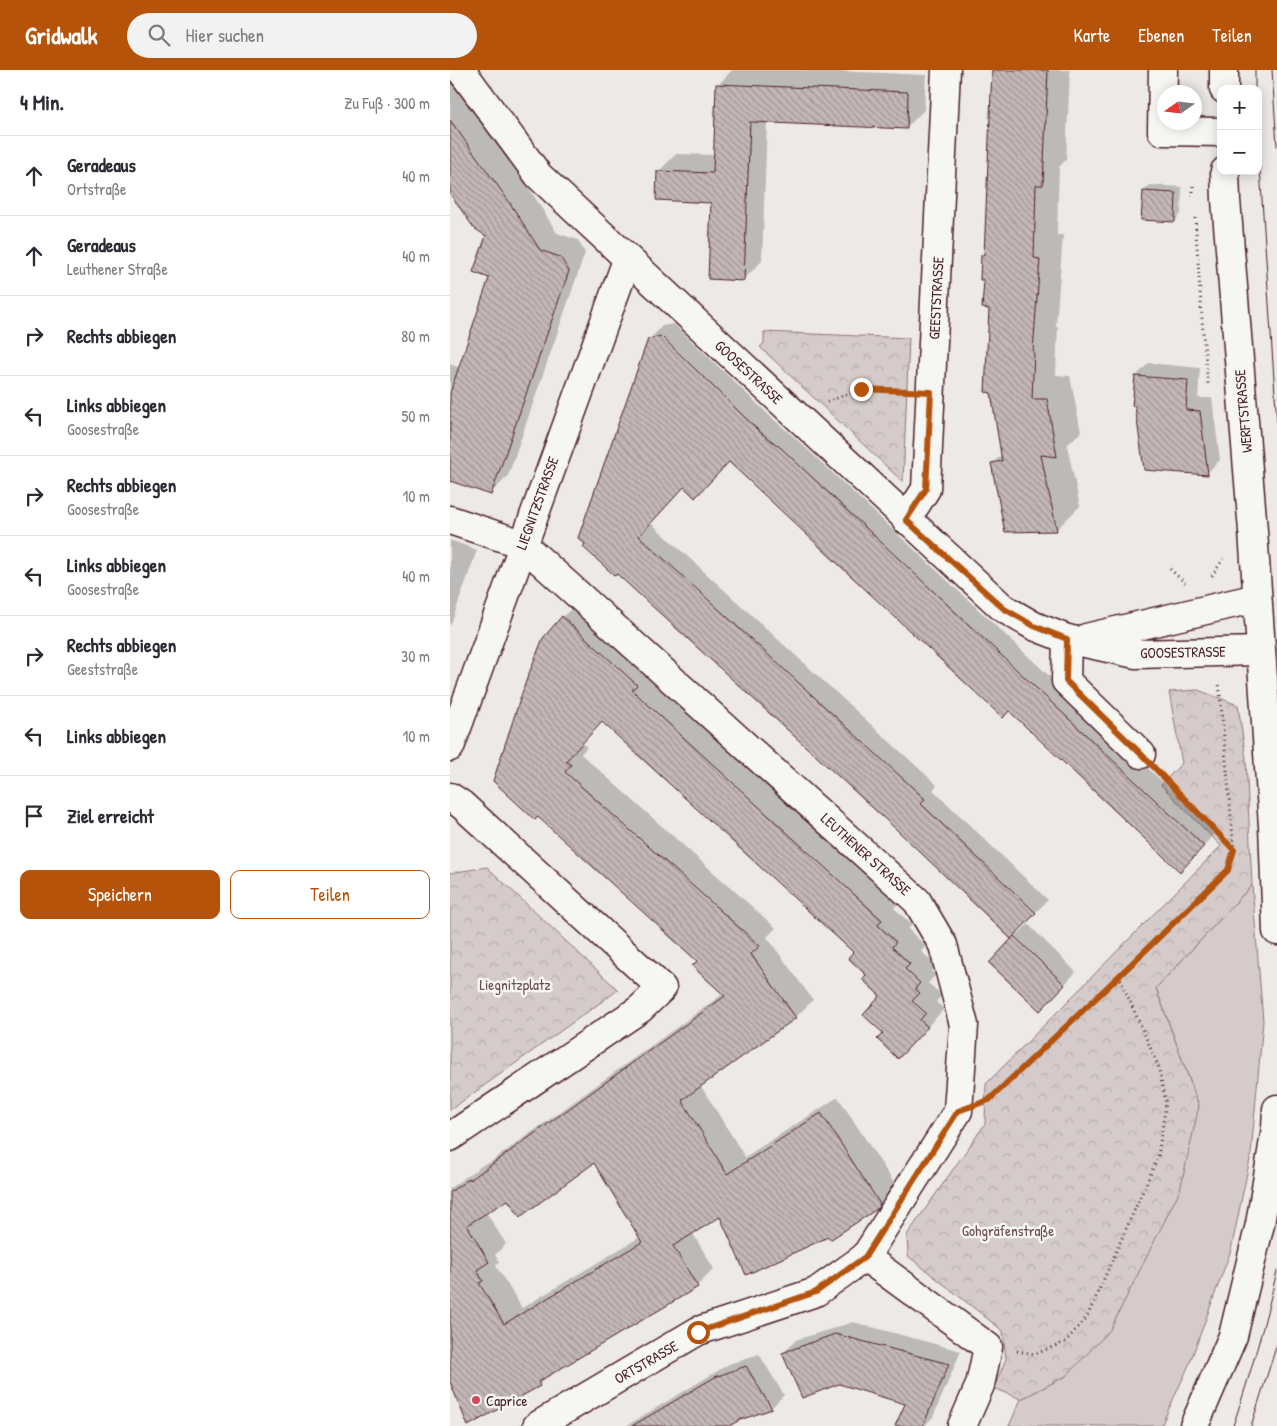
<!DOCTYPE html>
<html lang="de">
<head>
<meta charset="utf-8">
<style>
	body { margin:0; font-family:"Patrick Hand",sans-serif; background:#f2f2f3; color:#2b2b33 }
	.controls { position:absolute; right:15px; top:15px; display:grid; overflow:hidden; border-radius:10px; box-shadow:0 2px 12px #0003 }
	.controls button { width:45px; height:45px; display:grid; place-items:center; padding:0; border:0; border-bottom:1px solid #e1e1e2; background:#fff; color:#2b2b33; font:25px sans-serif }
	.compass { position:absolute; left:707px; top:15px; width:45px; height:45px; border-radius:50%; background:#fff; box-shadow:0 2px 12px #0003; rotate:256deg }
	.stop { position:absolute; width:15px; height:15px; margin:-11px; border:4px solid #b45309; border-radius:50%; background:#fff }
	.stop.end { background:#b45309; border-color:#fff; box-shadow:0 1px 5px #0008 }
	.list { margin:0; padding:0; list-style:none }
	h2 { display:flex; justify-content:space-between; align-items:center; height:65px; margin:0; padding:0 20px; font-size:21px }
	h2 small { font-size:16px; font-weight:400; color:#7c7c81 }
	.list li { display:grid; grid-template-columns:32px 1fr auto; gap:15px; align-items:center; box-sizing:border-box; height:80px; padding:0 20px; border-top:1px solid #e1e1e2 }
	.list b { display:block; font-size:19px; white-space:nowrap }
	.list p { margin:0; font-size:16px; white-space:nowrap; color:#7c7c81 }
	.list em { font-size:16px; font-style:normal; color:#7c7c81 }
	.actions { display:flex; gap:10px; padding:15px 20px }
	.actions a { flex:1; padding:11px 0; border:1px solid #b45309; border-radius:10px; text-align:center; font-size:18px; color:#b45309 }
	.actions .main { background:#b45309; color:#fff }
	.icon { flex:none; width:28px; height:28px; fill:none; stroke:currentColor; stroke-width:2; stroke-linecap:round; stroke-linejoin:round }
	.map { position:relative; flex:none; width:827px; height:1356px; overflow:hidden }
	header { display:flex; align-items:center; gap:30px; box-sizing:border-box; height:70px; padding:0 25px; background:#b45309; color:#fff }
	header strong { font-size:24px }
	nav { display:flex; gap:28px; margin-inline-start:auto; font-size:18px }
	.search { width:350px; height:45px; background:#f2f2f3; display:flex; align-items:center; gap:12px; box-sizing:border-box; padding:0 18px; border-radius:28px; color:#7c7c81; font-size:19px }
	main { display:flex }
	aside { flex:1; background:#fff }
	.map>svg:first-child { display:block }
	.green { fill:#d4cbca; stroke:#8f757a }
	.park { fill:url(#park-crowns); stroke:#8f757a }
	.shadow { fill:#0003; fill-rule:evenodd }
	.building { fill:url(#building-back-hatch); stroke:#4a1f2b; fill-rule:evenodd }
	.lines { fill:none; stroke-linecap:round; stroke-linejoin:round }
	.minor-casing { stroke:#4a1f2b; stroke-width:31 }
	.major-casing { stroke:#4a1f2b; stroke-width:31 }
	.path { stroke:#4a1f2b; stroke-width:3; stroke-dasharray:1 4; stroke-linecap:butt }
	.minor { stroke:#f6f6f2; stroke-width:28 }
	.major { stroke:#f6f6f2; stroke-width:28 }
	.tram { stroke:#4a1f2b; stroke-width:1 }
	.route { stroke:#b45309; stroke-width:6 }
	.poi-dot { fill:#d1495b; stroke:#f6f6f2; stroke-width:2 }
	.labels { text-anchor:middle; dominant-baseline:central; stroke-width:5; stroke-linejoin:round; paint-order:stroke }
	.street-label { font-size:15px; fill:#4a1f2b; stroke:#f6f6f2 }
	.park-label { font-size:15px; fill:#6c4a53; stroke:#f6f6f2 }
	.poi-label { font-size:15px; fill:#4a1f2b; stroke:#f6f6f2; text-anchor:start }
</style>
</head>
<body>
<header>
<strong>Gridwalk</strong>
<div class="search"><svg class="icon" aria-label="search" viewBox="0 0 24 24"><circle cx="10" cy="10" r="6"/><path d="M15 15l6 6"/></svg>Hier suchen</div>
<nav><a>Karte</a><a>Ebenen</a><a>Teilen</a></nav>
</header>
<main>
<aside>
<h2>4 Min.<small>Zu Fuß · 300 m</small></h2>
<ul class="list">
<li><svg class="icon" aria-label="ahead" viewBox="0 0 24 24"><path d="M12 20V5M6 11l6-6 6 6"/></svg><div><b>Geradeaus</b><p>Ortstraße</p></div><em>40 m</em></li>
<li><svg class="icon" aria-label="ahead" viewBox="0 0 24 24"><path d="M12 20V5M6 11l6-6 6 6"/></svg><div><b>Geradeaus</b><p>Leuthener Straße</p></div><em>40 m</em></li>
<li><svg class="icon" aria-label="right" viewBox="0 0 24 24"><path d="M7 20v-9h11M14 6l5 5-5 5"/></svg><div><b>Rechts abbiegen</b></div><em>80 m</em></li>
<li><svg class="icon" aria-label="left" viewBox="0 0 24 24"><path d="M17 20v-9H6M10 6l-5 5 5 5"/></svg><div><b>Links abbiegen</b><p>Goosestraße</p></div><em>50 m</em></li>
<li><svg class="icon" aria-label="right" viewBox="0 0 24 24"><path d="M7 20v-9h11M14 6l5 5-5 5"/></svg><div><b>Rechts abbiegen</b><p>Goosestraße</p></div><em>10 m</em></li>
<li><svg class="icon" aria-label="left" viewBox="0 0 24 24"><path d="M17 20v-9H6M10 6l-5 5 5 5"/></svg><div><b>Links abbiegen</b><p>Goosestraße</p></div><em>40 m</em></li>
<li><svg class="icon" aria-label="right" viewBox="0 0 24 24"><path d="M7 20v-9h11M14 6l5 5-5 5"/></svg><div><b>Rechts abbiegen</b><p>Geeststraße</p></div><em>30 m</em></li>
<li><svg class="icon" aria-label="left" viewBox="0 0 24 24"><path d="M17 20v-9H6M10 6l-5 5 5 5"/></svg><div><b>Links abbiegen</b></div><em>10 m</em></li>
<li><svg class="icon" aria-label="arrive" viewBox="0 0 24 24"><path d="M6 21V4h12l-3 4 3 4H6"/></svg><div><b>Ziel erreicht</b></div></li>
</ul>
<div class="actions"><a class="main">Speichern</a><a>Teilen</a></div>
</aside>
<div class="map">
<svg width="827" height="1356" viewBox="0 0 827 1356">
	<defs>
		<pattern id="park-crowns" width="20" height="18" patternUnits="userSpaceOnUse" patternTransform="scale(1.25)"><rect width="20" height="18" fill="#d4cbca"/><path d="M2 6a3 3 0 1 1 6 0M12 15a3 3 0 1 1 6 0" fill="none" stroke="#b8aeae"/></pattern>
		<pattern id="building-back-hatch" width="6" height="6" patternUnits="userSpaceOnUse" patternTransform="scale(1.25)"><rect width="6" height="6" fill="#c4b7b7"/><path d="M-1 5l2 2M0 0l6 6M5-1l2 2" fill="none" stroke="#a19495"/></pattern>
	</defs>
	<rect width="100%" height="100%" fill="#ece9e6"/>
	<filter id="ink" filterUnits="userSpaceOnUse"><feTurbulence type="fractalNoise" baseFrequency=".02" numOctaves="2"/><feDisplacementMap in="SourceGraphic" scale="10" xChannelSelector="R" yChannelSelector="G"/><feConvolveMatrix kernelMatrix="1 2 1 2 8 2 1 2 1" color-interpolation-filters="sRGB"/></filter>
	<g filter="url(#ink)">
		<!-- green -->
		<path class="green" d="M802 815 813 951 801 1084 781 1180 739 1295 711 1356H559L571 1329 616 1306 749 1036 706 918Z"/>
		<!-- park -->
		<g class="park">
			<path d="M314 262 459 268 453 412 310 277 314 273Z"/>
			<path d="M748 620 788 635 796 689 802 815 706 918 749 1036 730 1120 660 1260 616 1306 571 1329 544 1318 556 1289 553 1261 458 1186 457 1165 535 1054 536 1014 771 776 711 715 732 693 719 622Z"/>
			<path d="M37 797 168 920 0 1040V803Z"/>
		</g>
		<!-- shadow -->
		<g class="shadow">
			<path d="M282 0H369L476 5 474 40 456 58 317 52 312 191 294 209 263 132 208 102 226 84 265 85 268 15Z"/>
			<path d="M543 0H620L616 90 609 97 607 165H613L606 257H608L606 305 620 306 631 362 617 375 630 436 606 460 543 393 552 384 541 238 533 185 535 182Z"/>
			<path d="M0 8 76 113 107 163 128 170 135 183 58 406 40 424 0 410V294L10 298 41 207 37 165 0 122Z"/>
			<path d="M700 115 732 117 731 144 725 150 694 121Z"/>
			<path d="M224 254 322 348 343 366 766 762 743 788 559 640 280 390 234 416 201 453 487 715 483 720 598 830 574 854 448 759 167 502 199 270 212 256Z"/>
			<path d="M699 293 750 298 748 328H762L770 390 757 403 686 306Z"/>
			<path d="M0 470 27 480 0 557Z"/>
			<path d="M130 530 448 833 444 838 462 855 458 859 476 876 471 881 486 895 481 901 486 905 478 913 492 925 486 932 494 939 465 970 434 963 432 926 405 882 153 651 132 673 137 677 131 684 326 858 317 867 363 930 346 947 251 1016 295 1087 388 1027 446 1116 426 1138 378 1165 270 1145 242 1162 264 1199 247 1216 99 1304 89 1315 0 1309V1118L37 1092 38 1094 274 923 249 890 88 745 113 547ZM144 1092 190 1167 72 1238 46 1196 49 1192 45 1185 56 1174 36 1142 58 1128Z"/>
			<path d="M578 854 626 902 603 927 565 867Z"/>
			<path d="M403 1252 511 1281 483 1347 474 1356H461L457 1333 333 1283 346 1270Z"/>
			<path d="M309 1284 334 1325 321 1338 289 1349 277 1356H176L279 1294Z"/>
		</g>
		<!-- building -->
		<g class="building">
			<path d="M542 0H598L593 115H586L584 188 590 189 583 281H584L582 329H597L607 387 591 385 607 461 555 462 541 393 552 391 541 323 535 322 539 239 532 238 534 210H530L531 185H534Z"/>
			<path d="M266 14 458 22 457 59 300 52 294 211 258 209 261 133 206 130 207 101 263 103Z"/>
			<path d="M0 50 58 130 90 180 110 187 119 201 41 425 0 411V323L39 208 23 202 36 166 24 158 0 124Z"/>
			<path d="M693 121 726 123 725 152 691 150Z"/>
			<path d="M211 266 309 361 331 378 754 776 730 802 559 641 553 648 279 392 245 428 234 417 189 466 475 729 471 734 586 843 561 869 447 760 179 515 167 504 165 506 133 477 135 474 128 468 198 269Z"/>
			<path d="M685 306 738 310 736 340 750 341 758 405 694 400 685 336H682Z"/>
			<path d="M112 546 187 615 182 620 432 850 428 855 446 872 442 877 460 894 455 899 470 913 465 919 470 923 462 931 476 943 470 950 478 957 448 989 427 969 433 963 413 945 430 926 412 909 416 905 398 888 403 882 152 652 116 691 121 695 115 702 310 876 301 884 346 948 232 1030 277 1104 371 1043 430 1134 427 1139 380 1170 378 1167 296 1205 270 1147 223 1176 248 1217 88 1312 90 1316 18 1356 0 1312V1122L20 1108V1110L275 926 242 896 247 891 88 747 85 750 43 711 76 611 93 568ZM144 1093 192 1172 54 1254 29 1213 33 1211 27 1200 39 1192 17 1155 58 1130 70 1147Z"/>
			<path d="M564 866 615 915 590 941 539 893Z"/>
			<path d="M385 1264 499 1294 473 1356H445L455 1334 389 1314 352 1328 332 1283Z"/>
			<path d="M296 1296 322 1339 290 1350 279 1356H182L265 1307Z"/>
		</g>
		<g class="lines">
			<!-- minor casing -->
			<g class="minor-casing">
				<g id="minor">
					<path d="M11 0 89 106 553 538 584 556 617 569 686 584 811 581"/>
					<path d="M713 0 712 61 771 62"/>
					<path d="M0 450 72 474 467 831 493 875 514 955 508 1041 415 1187"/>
					<path d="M456 450 476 419 496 0"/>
					<path d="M636 568 807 528"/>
					<path d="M617 569 616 611 691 684"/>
					<path d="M0 677 177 190"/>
					<path d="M0 727 12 735 212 918 190 939 0 1067"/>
					<path d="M87 1356 248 1261 366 1222 415 1187 538 1277 530 1315 512 1356"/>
				</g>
			</g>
			<!-- major casing -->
			<g class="major-casing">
				<g id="major">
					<path d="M774 0V19"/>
					<path d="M775 101 776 130 803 461 823 756 827 861"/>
					<path d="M744 1356 783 1266 810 1154 826 1058 827 1039"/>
				</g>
			</g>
			<!-- path -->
			<g class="path">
				<path d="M743 116V129"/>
				<path d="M745 148 753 263 758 314"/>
				<path d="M377 332 411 319 451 320"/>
				<path d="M720 499 735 513"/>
				<path d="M762 506 773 489"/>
				<path d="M712 705 784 780"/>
				<path d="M540 1028 669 906 778 800 784 780 769 612"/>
				<path d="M567 1281 585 1284 615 1272 637 1247 708 1087 716 1033 708 995 669 906"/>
			</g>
			<!-- minor -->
			<use href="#minor" class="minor"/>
			<!-- major -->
			<use href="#major" class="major"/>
			<!-- tram -->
			<g class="tram">
				<path d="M805 0V19"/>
				<path d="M822 0 827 76"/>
				<path d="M808 69 827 354"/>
				<path d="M783 1356C800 1305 815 1254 827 1201"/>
				<path d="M801 1356 827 1274"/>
			</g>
		</g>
	</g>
	<g class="lines" filter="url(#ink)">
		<!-- route -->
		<path class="route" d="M248 1262 366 1222 415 1187 508 1041 539 1030 669 906 778 800 784 780 691 684 616 611 617 569 584 556 553 538 456 450 476 419 481 322 411 319"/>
	</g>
	<!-- markers -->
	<circle class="poi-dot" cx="26" cy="1330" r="5"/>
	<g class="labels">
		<!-- street labels -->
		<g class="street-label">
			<text transform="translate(486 228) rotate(-87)">GEESTSTRASSE</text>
			<text transform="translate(299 302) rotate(43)">GOOSESTRASSE</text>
			<text transform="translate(793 341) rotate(-95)">WERFTSTRASSE</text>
			<text transform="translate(87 433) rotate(-70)">LIEGNITZSTRASSE</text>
			<text transform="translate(733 582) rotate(-1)">GOOSESTRASSE</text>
			<text transform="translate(416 784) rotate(42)">LEUTHENER STRASSE</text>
			<text transform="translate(196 1292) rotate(-30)">ORTSTRASSE</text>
		</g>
		<!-- park labels -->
		<g class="park-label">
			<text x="65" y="914">Liegnitzplatz</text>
			<text x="558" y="1160">Gohgräfenstraße</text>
		</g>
		<!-- poi labels -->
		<g class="poi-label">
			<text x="36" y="1330">Caprice</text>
		</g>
	</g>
</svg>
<div class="controls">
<button>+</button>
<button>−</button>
</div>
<svg class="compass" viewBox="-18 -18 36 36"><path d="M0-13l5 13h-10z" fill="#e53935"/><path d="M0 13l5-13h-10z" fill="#7c7c81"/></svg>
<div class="stop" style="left:248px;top:1262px"></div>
<div class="stop end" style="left:411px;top:319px"></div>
</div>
</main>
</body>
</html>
